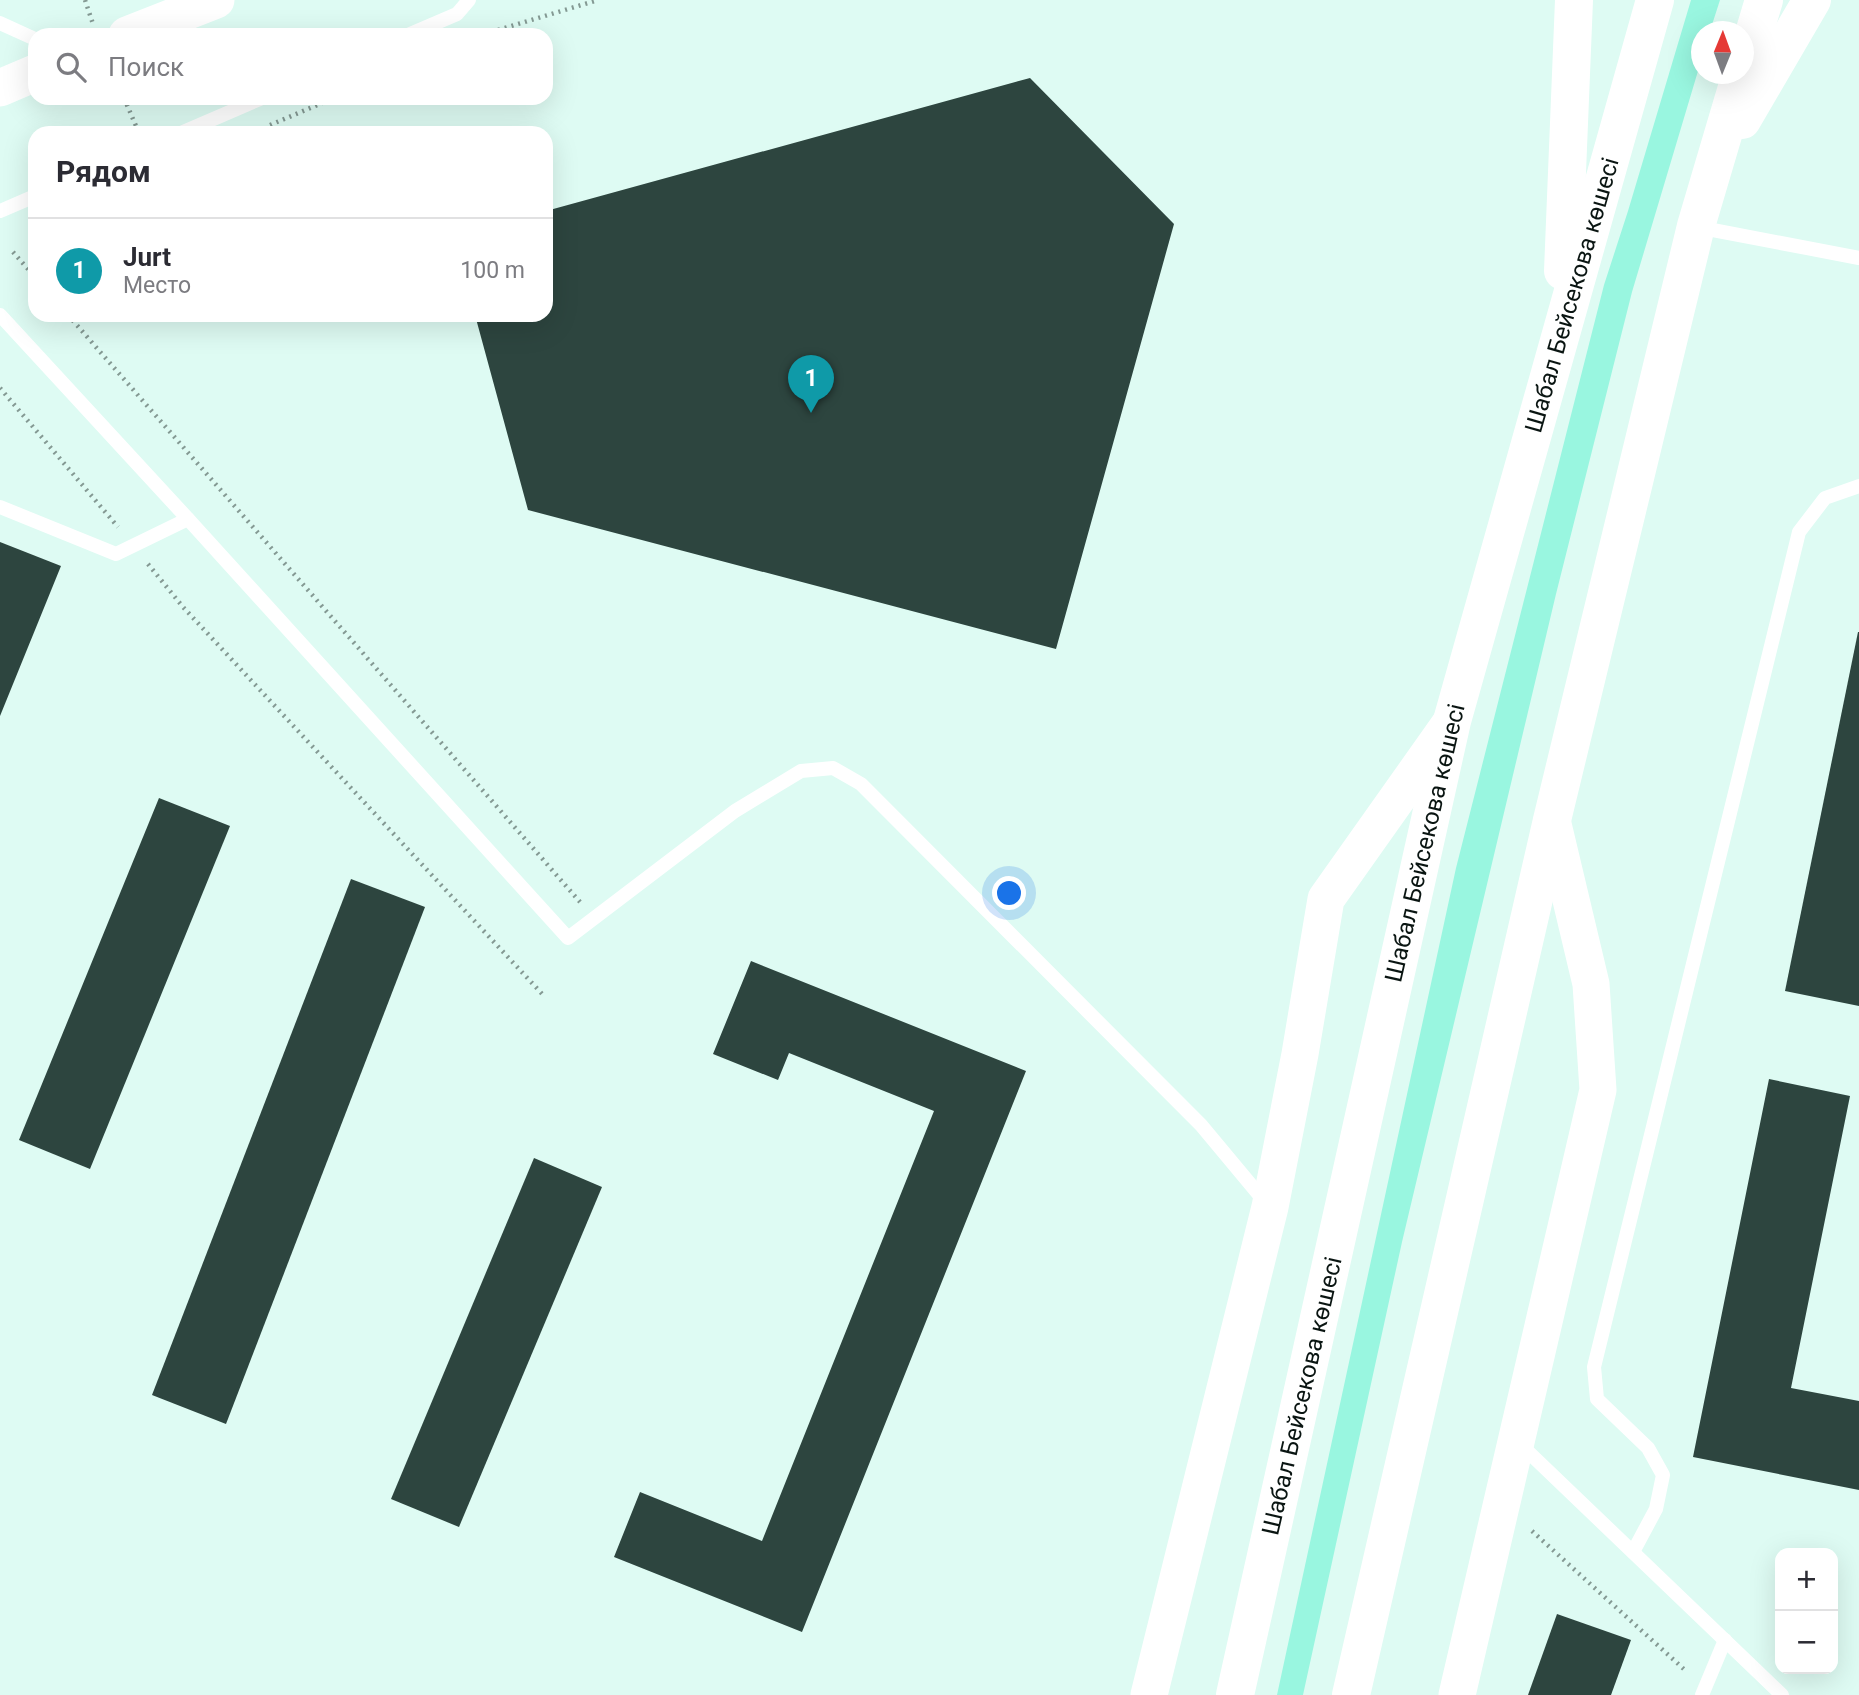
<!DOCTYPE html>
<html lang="ru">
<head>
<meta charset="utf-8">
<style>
	body { margin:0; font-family:Roboto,sans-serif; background:#f7f7f7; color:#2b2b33 }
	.controls { position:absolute; right:21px; bottom:21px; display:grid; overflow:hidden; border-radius:14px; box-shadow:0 7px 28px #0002 }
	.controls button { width:63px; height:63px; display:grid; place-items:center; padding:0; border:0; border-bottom:2px solid #e1e1e2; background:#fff; color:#2b2b33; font:35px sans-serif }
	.compass { position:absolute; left:1691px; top:21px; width:63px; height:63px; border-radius:50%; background:#fff; box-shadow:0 7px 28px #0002; rotate:1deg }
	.you { position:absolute; left:1010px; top:894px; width:24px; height:24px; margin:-18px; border:5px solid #fff; border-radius:50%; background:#1a73e8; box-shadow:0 0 0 10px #1a73e833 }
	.badge { display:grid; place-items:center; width:46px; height:46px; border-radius:50%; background:#a843a8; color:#fff; font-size:23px; font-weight:700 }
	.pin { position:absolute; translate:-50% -58px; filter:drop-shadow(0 2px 4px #0008) }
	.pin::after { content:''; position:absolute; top:37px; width:24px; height:21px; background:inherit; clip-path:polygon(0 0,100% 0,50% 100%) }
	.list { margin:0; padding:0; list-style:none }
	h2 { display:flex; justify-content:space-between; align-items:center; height:91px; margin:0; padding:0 28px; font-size:30px }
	h2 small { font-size:23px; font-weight:400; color:#7c7c81 }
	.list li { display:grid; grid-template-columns:46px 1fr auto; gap:21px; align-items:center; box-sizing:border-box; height:105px; padding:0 28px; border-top:2px solid #e1e1e2 }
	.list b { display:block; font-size:26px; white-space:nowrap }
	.list p { margin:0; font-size:23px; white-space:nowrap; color:#7c7c81 }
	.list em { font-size:23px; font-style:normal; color:#7c7c81 }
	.icon { flex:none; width:38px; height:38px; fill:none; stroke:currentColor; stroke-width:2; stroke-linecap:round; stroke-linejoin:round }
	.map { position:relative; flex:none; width:1859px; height:1695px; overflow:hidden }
	.search { position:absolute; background:#fff; box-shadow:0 7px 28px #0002; left:28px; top:28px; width:525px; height:77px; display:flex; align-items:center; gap:18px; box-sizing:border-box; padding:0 24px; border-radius:21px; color:#7c7c81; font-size:26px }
	.panel { position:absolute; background:#fff; box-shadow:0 7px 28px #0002; left:28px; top:126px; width:525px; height:196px; border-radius:21px }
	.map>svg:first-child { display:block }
	.green { fill:#99f6e0 }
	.building { fill:#2d453f }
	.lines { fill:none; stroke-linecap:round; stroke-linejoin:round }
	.path { stroke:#849993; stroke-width:4.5; stroke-dasharray:2 5; stroke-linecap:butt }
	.service { stroke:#fff; stroke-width:14 }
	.tertiary { stroke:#fff; stroke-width:37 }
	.secondary { stroke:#fff; stroke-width:38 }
	.labels { text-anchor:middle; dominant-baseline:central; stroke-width:7; stroke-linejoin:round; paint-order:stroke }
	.street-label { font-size:24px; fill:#0a1512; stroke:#fff }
</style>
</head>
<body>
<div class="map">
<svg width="1859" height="1695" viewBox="0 0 1859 1695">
	<rect width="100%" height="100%" fill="#defbf3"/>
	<!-- green -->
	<path class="green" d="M1691 0H1720L1710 31 1702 32 1701 61 1632 292 1556 594 1402 1242 1303 1695H1277L1456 868 1604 285 1628 211Z"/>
	<!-- building -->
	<g class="building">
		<path d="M1030 78 1174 224 1056 649 528 510 475 315H546V211Z"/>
		<path d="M0 542 61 566 0 716Z"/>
		<path d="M1858 632H1859V1006L1785 991Z"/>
		<path d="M159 798 230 826 90 1169 19 1140Z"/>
		<path d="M351 879 425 907 226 1424 152 1395Z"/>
		<path d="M751 961 1026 1071 802 1632 614 1557 640 1492 762 1541 934 1111 789 1053 778 1080 713 1054Z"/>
		<path d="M1769 1079 1850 1096 1791 1388 1859 1401V1490L1693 1457Z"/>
		<path d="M534 1158 602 1187 459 1527 391 1499Z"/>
		<path d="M1557 1614 1631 1640 1611 1695H1528Z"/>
	</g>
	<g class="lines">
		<!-- path -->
		<g class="path">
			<path d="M85 0 93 24"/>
			<path d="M485 35 498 30 598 0"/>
			<path d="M124 98 139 133"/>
			<path d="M270 125 334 98"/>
			<path d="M13 252 35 277"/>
			<path d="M68 315 580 902"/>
			<path d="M0 388 118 527"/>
			<path d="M148 564 183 607 545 997"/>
			<path d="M1532 1531 1686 1671"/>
		</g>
		<!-- service -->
		<g class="service">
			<path d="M0 23 35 39"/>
			<path d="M408 35 457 14 469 0"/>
			<path d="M181 133 262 98"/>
			<path d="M0 211 35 196"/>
			<path d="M1697 227 1859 258"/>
			<path d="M0 315 188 519 568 938 735 811 801 771 833 768 861 784 1201 1125 1266 1203"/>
			<path d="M0 507 116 554 188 519"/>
			<path d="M1520 1444 1782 1695"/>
			<path d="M1633 1552 1656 1509 1663 1475 1648 1448 1597 1399 1594 1367 1799 532 1825 498 1859 486"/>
			<path d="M1702 1695 1725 1640"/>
		</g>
		<!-- tertiary -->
		<g class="tertiary">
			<path d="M127 35 216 0"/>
			<path d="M0 88 35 73"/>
			<path d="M1149 1695 1270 1207 1300 1054 1326 899 1452 721"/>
			<path d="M1457 1695 1598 1090 1591 984 1552 820"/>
		</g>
		<!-- secondary -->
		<g class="secondary">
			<path d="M1744 67 1764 0"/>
			<path d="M1742 120 1812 0"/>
			<path d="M1563 271 1574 0"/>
			<path d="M1235 1695 1452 721 1655 0"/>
			<path d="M1351 1695 1552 820 1696 226 1741 74"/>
		</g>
	</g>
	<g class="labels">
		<!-- street labels -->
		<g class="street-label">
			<text transform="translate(1572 295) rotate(-74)">Шабал Бейсекова көшесі</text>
			<text transform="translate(1425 843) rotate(-77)">Шабал Бейсекова көшесі</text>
			<text transform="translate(1302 1396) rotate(-77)">Шабал Бейсекова көшесі</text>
		</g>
	</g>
</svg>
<div class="controls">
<button>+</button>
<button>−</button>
</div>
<svg class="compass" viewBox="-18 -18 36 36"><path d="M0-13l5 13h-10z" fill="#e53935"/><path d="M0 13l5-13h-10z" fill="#7c7c81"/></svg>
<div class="you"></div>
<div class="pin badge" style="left:811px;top:413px;background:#0f9aa8">1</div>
<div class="search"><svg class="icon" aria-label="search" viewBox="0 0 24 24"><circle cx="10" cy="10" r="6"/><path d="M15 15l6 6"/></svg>Поиск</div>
<section class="panel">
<h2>Рядом<small></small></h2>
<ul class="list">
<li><span class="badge" style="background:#0f9aa8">1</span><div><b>Jurt</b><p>Место</p></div><em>100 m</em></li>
</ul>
</section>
</div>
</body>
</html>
